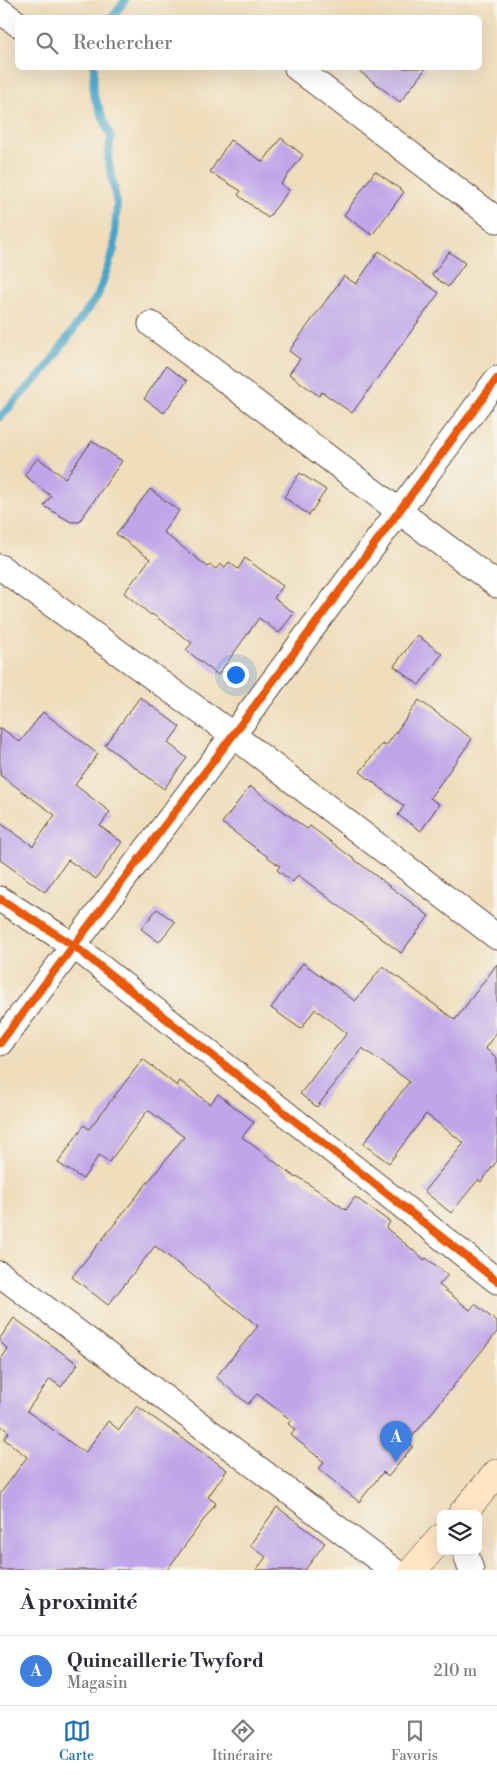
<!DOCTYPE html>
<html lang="fr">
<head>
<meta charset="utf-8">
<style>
	body { margin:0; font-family:"Libre Bodoni",serif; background:#f2f2f3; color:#2b2b33 }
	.controls { position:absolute; right:15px; bottom:15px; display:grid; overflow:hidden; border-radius:8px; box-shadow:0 5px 20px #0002 }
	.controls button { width:45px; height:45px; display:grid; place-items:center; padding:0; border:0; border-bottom:1px solid #e1e1e2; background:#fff; color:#2b2b33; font:25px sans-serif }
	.you { position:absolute; left:235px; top:674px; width:18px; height:18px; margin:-12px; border:4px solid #fff; border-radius:50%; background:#1a73e8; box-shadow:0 0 0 8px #1a73e833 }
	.badge { display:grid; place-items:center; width:32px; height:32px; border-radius:50%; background:#1f6fb2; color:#fff; font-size:16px; font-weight:700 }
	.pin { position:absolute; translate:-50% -41px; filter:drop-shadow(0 1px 2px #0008) }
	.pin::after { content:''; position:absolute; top:26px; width:18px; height:15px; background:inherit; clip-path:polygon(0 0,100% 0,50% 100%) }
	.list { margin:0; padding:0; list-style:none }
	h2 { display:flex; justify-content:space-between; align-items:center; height:65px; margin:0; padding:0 20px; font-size:21px }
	h2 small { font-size:16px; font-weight:400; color:#7c7c81 }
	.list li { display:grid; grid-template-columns:32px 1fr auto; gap:15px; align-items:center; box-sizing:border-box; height:70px; padding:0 20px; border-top:1px solid #e1e1e2 }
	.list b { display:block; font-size:19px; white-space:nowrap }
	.list p { margin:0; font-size:16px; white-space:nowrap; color:#7c7c81 }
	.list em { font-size:16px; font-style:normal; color:#7c7c81 }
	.icon { flex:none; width:28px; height:28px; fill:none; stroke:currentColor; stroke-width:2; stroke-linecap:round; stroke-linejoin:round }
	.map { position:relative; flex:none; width:497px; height:1570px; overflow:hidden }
	.search { position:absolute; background:#fff; box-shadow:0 5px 20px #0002; left:15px; right:15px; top:15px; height:55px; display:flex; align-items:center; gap:12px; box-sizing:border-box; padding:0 18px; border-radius:8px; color:#7c7c81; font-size:19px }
	.sheet { height:135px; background:#fff }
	nav { display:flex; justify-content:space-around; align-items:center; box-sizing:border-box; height:70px; border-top:1px solid #e1e1e2; background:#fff; font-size:14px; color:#7c7c81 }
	nav a { display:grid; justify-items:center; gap:2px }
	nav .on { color:#1f6fb2 }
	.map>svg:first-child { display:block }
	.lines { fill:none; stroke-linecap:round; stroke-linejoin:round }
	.stream { stroke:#4aa5c8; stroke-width:8 }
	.building { fill:#bfa5e9 }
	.street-casing { stroke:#564536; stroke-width:27 }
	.secondary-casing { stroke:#564536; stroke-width:29 }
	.street { stroke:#fff; stroke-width:25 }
	.secondary { stroke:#fde5c5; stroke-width:28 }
	.cycleway-casing { stroke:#f7f3e8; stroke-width:11 }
	.cycleway { stroke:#e8590c; stroke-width:8 }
</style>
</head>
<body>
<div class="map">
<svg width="497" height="1570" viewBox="0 0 497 1570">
	<rect width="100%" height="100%" fill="#f7f3e8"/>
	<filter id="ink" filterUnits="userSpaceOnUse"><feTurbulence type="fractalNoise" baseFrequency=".02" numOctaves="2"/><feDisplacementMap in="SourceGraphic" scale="10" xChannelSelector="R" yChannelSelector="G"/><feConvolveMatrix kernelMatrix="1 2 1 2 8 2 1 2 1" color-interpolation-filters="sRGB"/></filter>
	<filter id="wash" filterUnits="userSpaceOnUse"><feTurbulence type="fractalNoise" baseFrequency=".0096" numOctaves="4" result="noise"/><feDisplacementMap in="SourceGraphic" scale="20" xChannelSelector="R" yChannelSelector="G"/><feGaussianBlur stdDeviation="1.12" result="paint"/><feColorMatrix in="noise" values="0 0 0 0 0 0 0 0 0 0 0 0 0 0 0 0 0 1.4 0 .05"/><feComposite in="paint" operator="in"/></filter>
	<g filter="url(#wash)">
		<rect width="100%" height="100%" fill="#efddbb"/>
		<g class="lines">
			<!-- stream -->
			<g class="stream">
				<path d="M112 18 125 0"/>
				<path d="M0 417 44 371 98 295 114 249 117 204 108 159 111 137 93 94 94 68"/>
			</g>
		</g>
		<g id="blocks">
			<!-- building -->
			<g class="building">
				<path d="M355 68H426L400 102Z"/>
				<path d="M281 138 303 155 281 184 289 190 268 218 238 195 241 191 210 172 230 140 263 162Z"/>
				<path d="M375 171 404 192 372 235 344 215Z"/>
				<path d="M379 251 439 293 352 413 322 392 319 396 289 374 300 359 289 351 344 276 356 284Z"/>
				<path d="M449 252 465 263 448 287 432 275Z"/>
				<path d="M166 366 187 381 164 413 144 399Z"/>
				<path d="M92 441 122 461 79 522H71L44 506 51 496 24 475 38 458 65 478Z"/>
				<path d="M300 473 326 490 309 515 284 497Z"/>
				<path d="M150 489 179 511 163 532 208 567 210 565 216 569 220 564 225 567 229 562 238 569 245 558 283 586 274 598 294 613 279 633 259 618 218 675 186 650 192 643 152 614 151 615 124 593 150 559 116 534Z"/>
				<path d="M417 635 442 654 419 685 394 666Z"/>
				<path d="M140 697 180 727 168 743 187 758 164 789 105 745Z"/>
				<path d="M419 700 472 739 430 798 439 804 421 831 398 815 404 806 360 772 382 744 386 746Z"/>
				<path d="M43 712 98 754 75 785 110 812 100 826 122 842 96 879 68 860 45 892 0 860V823L33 846 55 815 0 775V727L20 742Z"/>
				<path d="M250 786 307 829 310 826 429 916 401 953 298 875 293 882 277 870 280 866 222 823Z"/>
				<path d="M157 909 175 922 159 942 141 929Z"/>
				<path d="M303 963 355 1001 383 966 455 1020 497 964V1032L485 1048 497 1058V1161L481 1182 478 1180 451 1213 424 1191 464 1143 426 1114 389 1163 363 1144 409 1082V1081L362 1048 317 1107 300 1094 347 1033 315 1009 301 1029 271 1008Z"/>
				<path d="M143 1059 177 1086 180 1081 210 1104 218 1094 254 1122 242 1137 296 1178 297 1176 346 1210 355 1197 390 1222 386 1228 425 1260 426 1258 448 1275 439 1285 470 1310 475 1304 497 1322V1332L408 1442 413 1446 388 1477 383 1472 359 1502 319 1469 324 1462 291 1435 295 1430 288 1424 291 1420 257 1394 248 1404 216 1377 258 1326 155 1246 108 1305 72 1277 184 1137 148 1110 109 1162 99 1155 83 1179 58 1163 84 1125 89 1129Z"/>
				<path d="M14 1318 78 1364 61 1387 50 1379 27 1411 85 1453 108 1421 119 1430 137 1406 227 1470 208 1497 216 1503 167 1570H0V1494L27 1457 4 1439 9 1432 0 1425V1360L8 1349 0 1342V1338Z"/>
				<path d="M277 1507 325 1543 305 1570H256L266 1557 250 1545Z"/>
			</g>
		</g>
	</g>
	<g filter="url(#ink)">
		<use href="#blocks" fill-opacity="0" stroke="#564536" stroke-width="1"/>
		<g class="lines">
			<!-- street casing -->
			<g class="street-casing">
				<g id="street">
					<path d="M0 11 18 24"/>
					<path d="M297 68 497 220"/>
					<path d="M151 324 497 585"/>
					<path d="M0 567 233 735 497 937"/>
					<path d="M0 899 73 945 497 1281"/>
					<path d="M0 1043 233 735 497 379"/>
					<path d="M0 1274 393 1570"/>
					<path d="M465 1551 471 1570"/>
				</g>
			</g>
			<!-- secondary casing -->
			<g class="secondary-casing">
				<g id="secondary">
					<path d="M462 1514 497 1473"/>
					<path d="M413 1570 441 1538"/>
				</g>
			</g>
			<!-- street -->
			<use href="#street" class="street"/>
			<!-- secondary -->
			<use href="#secondary" class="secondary"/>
			<!-- cycleway casing -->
			<g class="cycleway-casing">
				<g id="cycleway">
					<path d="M0 899 73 945 497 1281"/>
					<path d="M0 1043 233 735 497 379"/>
				</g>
			</g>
			<!-- cycleway -->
			<use href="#cycleway" class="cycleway"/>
		</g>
	</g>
</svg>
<div class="controls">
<button><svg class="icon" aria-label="layers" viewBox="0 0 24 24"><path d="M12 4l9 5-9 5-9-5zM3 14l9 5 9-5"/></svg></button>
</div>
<div class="you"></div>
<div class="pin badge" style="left:396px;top:1462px;background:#3f7fe0">A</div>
<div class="search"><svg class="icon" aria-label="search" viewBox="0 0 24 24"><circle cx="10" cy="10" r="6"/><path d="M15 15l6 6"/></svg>Rechercher</div>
</div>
<section class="sheet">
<h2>À proximité<small></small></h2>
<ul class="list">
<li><span class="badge" style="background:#3f7fe0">A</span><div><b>Quincaillerie Twyford</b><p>Magasin</p></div><em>210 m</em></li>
</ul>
</section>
<nav>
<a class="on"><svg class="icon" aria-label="map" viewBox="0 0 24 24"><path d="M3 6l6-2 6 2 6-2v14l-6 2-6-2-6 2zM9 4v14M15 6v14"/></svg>Carte</a>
<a><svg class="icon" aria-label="directions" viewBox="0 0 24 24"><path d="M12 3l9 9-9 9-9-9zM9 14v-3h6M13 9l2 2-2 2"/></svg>Itinéraire</a>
<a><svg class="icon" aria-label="saved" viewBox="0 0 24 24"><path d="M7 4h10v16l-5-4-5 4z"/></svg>Favoris</a>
</nav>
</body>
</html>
